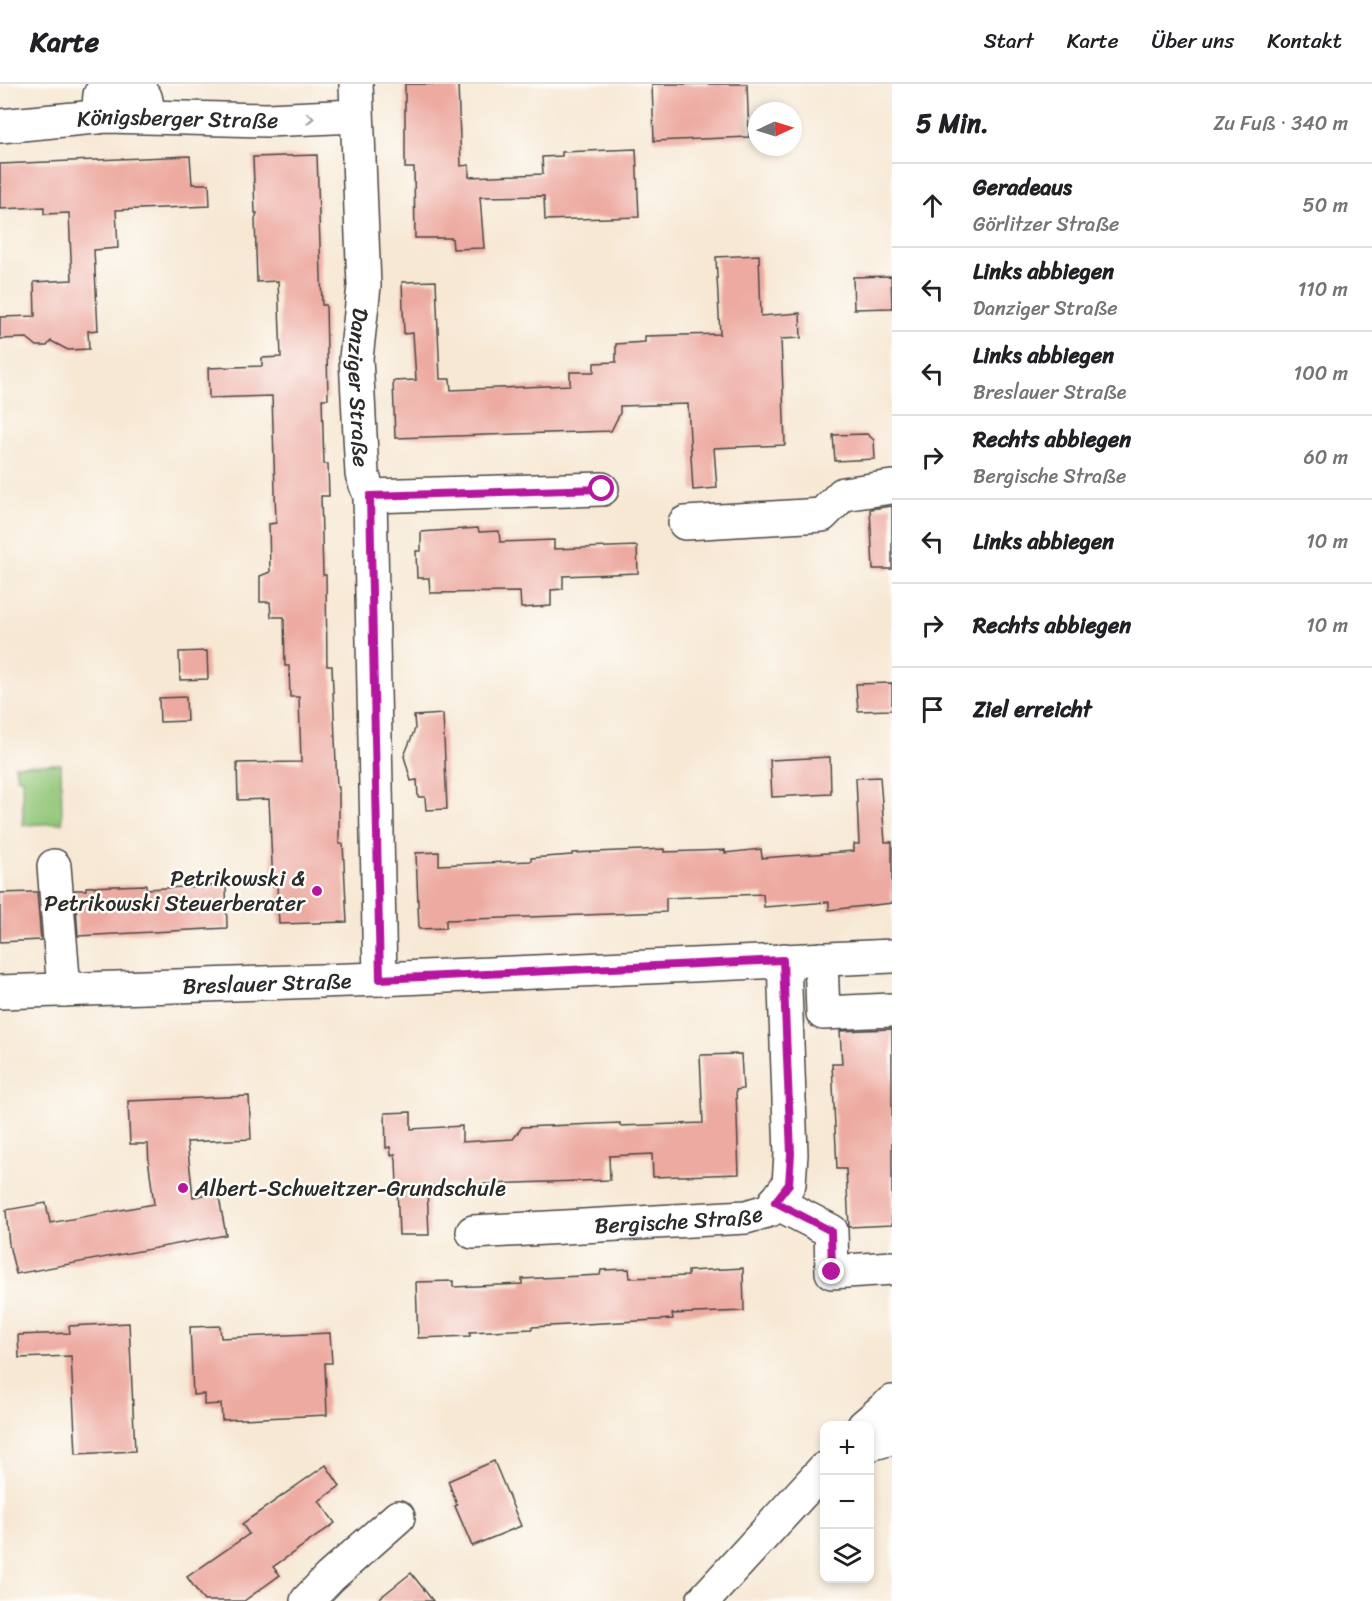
<!DOCTYPE html>
<html lang="de">
<head>
<meta charset="utf-8">
<style>
	body { margin:0; font-family:Sriracha,sans-serif; background:#f6f6f6; color:#202124 }
	.controls { position:absolute; right:18px; bottom:18px; display:grid; overflow:hidden; border-radius:12px; box-shadow:0 3px 9px #0003 }
	.controls button { width:54px; height:54px; display:grid; place-items:center; padding:0; border:0; border-bottom:2px solid #e0e0e0; background:#fff; color:#202124; font:30px sans-serif }
	.compass { position:absolute; left:748px; top:18px; width:54px; height:54px; border-radius:50%; background:#fff; box-shadow:0 3px 9px #0003; rotate:86deg }
	.stop { position:absolute; width:18px; height:18px; margin:-14px; border:4px solid #b5179e; border-radius:50%; background:#fff }
	.stop.end { background:#b5179e; border-color:#fff; box-shadow:0 2px 6px #0008 }
	.list { margin:0; padding:0; list-style:none }
	h2 { display:flex; justify-content:space-between; align-items:center; height:78px; margin:0; padding:0 24px; font-size:26px }
	h2 small { font-size:20px; font-weight:400; color:#757577 }
	.list li { display:grid; grid-template-columns:39px 1fr auto; gap:18px; align-items:center; box-sizing:border-box; height:84px; padding:0 24px; border-top:2px solid #e0e0e0 }
	.list b { display:block; font-size:22px; white-space:nowrap }
	.list p { margin:0; font-size:20px; white-space:nowrap; color:#757577 }
	.list em { font-size:20px; font-style:normal; color:#757577 }
	.icon { flex:none; width:33px; height:33px; fill:none; stroke:currentColor; stroke-width:2; stroke-linecap:round; stroke-linejoin:round }
	.map { position:relative; flex:none; width:892px; height:1517px; overflow:hidden }
	header { display:flex; align-items:center; gap:36px; box-sizing:border-box; height:84px; padding:0 30px; background:#fff; border-bottom:2px solid #e0e0e0 }
	header strong { font-size:28px }
	nav { display:flex; gap:33px; margin-inline-start:auto; font-size:21px }
	main { display:flex }
	aside { flex:1; background:#fff }
	.map>svg:first-child { display:block }
	.green { fill:#90c577; stroke:#5e7851; stroke-width:1.5 }
	.building { fill:#edaaa1 }
	.lines { fill:none; stroke-linecap:round; stroke-linejoin:round }
	.minor-casing { stroke:#4a4744; stroke-width:36 }
	.highway-casing { stroke:#4a4744; stroke-width:36 }
	.minor { stroke:#fff; stroke-width:33 }
	.highway { stroke:#fff; stroke-width:33 }
	.oneway { stroke:#a0a0a0 }
	.route { stroke:#b5179e; stroke-width:8 }
	.poi-dot { fill:#b5179e; stroke:#fdfcf7; stroke-width:2 }
	.labels { text-anchor:middle; dominant-baseline:central; stroke-width:5; stroke-linejoin:round; paint-order:stroke }
	.street-label { font-size:22px; fill:#2b2b2b; stroke:#fdfcf7 }
	.poi-label { font-size:22px; fill:#2b2b2b; stroke:#fdfcf7; text-anchor:end }
</style>
</head>
<body>
<header>
<strong>Karte</strong>
<nav><a>Start</a><a>Karte</a><a>Über uns</a><a>Kontakt</a></nav>
</header>
<main>
<div class="map">
<svg width="892" height="1517" viewBox="0 0 892 1517">
	<rect width="100%" height="100%" fill="#fdfcf7"/>
	<filter id="ink" filterUnits="userSpaceOnUse"><feTurbulence type="fractalNoise" baseFrequency=".0167" numOctaves="2"/><feDisplacementMap in="SourceGraphic" scale="12" xChannelSelector="R" yChannelSelector="G"/><feConvolveMatrix kernelMatrix="1 2 1 2 8 2 1 2 1" color-interpolation-filters="sRGB"/></filter>
	<filter id="wash" filterUnits="userSpaceOnUse"><feTurbulence type="fractalNoise" baseFrequency=".008" numOctaves="4" result="noise"/><feDisplacementMap in="SourceGraphic" scale="24" xChannelSelector="R" yChannelSelector="G"/><feGaussianBlur stdDeviation="1.35" result="paint"/><feColorMatrix in="noise" values="0 0 0 0 0 0 0 0 0 0 0 0 0 0 0 0 0 1.4 0 .05"/><feComposite in="paint" operator="in"/></filter>
	<g filter="url(#wash)">
		<rect width="100%" height="100%" fill="#f7e8d4"/>
		<!-- green -->
		<path class="green" d="M61 680 62 739 23 741 22 694 17 693 15 681Z"/>
		<g id="blocks">
			<!-- building -->
			<g class="building">
				<path d="M405 0H458L461 82 469 81V93L543 90 542 73 562 72V68L636 65 639 133 545 136 544 112 480 113 484 164 453 165 452 154H415L414 84H405Z"/>
				<path d="M652 0H747L749 53 654 57Z"/>
				<path d="M317 71 322 221H326L328 315H322L324 380H328L329 412H321L323 491H326L327 582H332L337 703H339V760H343L347 838 279 840 277 802H273L269 715 238 716 237 679 301 678 299 613H290L289 582H285L284 533H271L270 518H260V492L270 488 269 440 276 439 272 312 209 314 208 284 262 282V274L281 273 278 197 257 198 255 135 257 129H255L253 73Z"/>
				<path d="M190 72 192 100H209L210 122 116 126 118 164 94 166 98 246 88 247 89 265 68 266 51 257 47 262H37L27 254 0 255V233L35 232 34 198 72 196 69 129 44 130V123L0 125V80Z"/>
				<path d="M759 171 761 232 800 229 801 254 781 255 785 361 714 364 717 404 693 406 688 320 620 322V329L611 347 395 354 393 297 416 296 413 249 404 250 402 198 436 197 440 295H450L451 306 570 301V288H594V279L616 278V260L645 258V252L720 250 716 173Z"/>
				<path d="M891 192 892 224 854 225 853 193Z"/>
				<path d="M867 350 874 356 875 375 835 377 833 351Z"/>
				<path d="M892 422V485H873L870 425Z"/>
				<path d="M478 444 479 448 499 447 500 458 554 456V465L637 462 638 489 563 492V505L551 506V522L521 524 520 508 430 509 429 494H417L416 467H421V448Z"/>
				<path d="M207 567 208 595 180 596 179 568Z"/>
				<path d="M892 599V626L858 627 856 600Z"/>
				<path d="M186 613 187 637 160 638 159 614Z"/>
				<path d="M443 630 447 725 426 726 425 713H418L417 696 411 697 404 672 415 645 414 632Z"/>
				<path d="M830 673 831 710 772 713 770 676Z"/>
				<path d="M880 693 885 758H892V819L829 826V818L764 823 763 810 666 814V828L446 836V844L419 845 416 769 439 768V781L531 777V774L572 771V769L664 765V768L725 766V769L761 765 762 774 854 767V760H859L856 694Z"/>
				<path d="M146 801V805L226 801 227 844 78 852 75 806H86V803Z"/>
				<path d="M34 808H37L41 856 0 858V809Z"/>
				<path d="M892 945V1141L849 1143 846 1085H837L832 980H842L840 947Z"/>
				<path d="M741 970 743 1005 736 1006 739 1090 653 1093 652 1070 609 1072 610 1096 427 1102 429 1151H399L396 1077 395 1070 391 1071 390 1063 386 1064 385 1029 411 1028V1045L462 1042V1058L513 1055 522 1043 620 1039V1042L703 1039 700 971Z"/>
				<path d="M249 1012 251 1055 187 1058 193 1113 218 1108 226 1151 16 1190 9 1161 6 1126 46 1119 50 1139 154 1120 149 1082 148 1060H130L128 1017Z"/>
				<path d="M743 1184 744 1227 672 1230 673 1235 532 1243V1245L470 1248V1252L418 1254 416 1198 453 1197V1203L522 1200V1195L600 1191 601 1186 629 1185 630 1194 688 1192V1187Z"/>
				<path d="M129 1239 135 1367 76 1370 71 1272 19 1274 18 1251 70 1249 69 1242Z"/>
				<path d="M220 1242 221 1254 330 1249 332 1279H325L327 1331 222 1336 221 1320 204 1321V1310L193 1311 190 1243Z"/>
				<path d="M494 1377 521 1442 472 1462 455 1422 457 1421 448 1397Z"/>
				<path d="M326 1381 340 1402 319 1417 335 1439 273 1483 280 1491 244 1517H204L187 1493 249 1450 242 1440Z"/>
				<path d="M411 1489 433 1517H376Z"/>
			</g>
		</g>
	</g>
	<g filter="url(#ink)">
		<use href="#blocks" fill-opacity="0" stroke="#4a4744" stroke-width="1.5"/>
		<g class="lines">
			<!-- minor casing -->
			<g class="minor-casing">
				<g id="minor">
					<path id="s1" d="M356 0 364 202 356 274 362 390 370 412 380 895"/>
					<path d="M98 33 100 11C112 5 136 0 145 13 147 18 147 27 149 32"/>
					<path id="s2" d="M0 42 106 32 267 36 356 32"/>
					<path d="M370 412 602 405"/>
					<path d="M685 439 822 431 843 410 892 403"/>
					<path d="M54 782 64 906"/>
					<path d="M821 875 823 929 892 926"/>
					<path id="s3" d="M0 908 380 895 892 872"/>
					<path d="M775 1118 831 1147 832 1188 892 1184"/>
					<path id="s4" d="M473 1148 746 1133 770 1126 789 1100 791 1070 784 876"/>
					<path d="M307 1517 330 1493 398 1433"/>
				</g>
			</g>
			<!-- highway casing -->
			<g class="highway-casing">
				<g id="highway">
					<path d="M864 1342 892 1318"/>
					<path d="M870 1360 892 1354"/>
					<path d="M703 1517 824 1385"/>
				</g>
			</g>
			<!-- minor -->
			<use href="#minor" class="minor"/>
			<!-- highway -->
			<use href="#highway" class="highway"/>
		</g>
		<!-- one-way arrows -->
		<defs><path id="oneway-chevron" d="M-2-3.5L2.5 0L-2 3.5" fill="none" stroke-width="1.6" stroke-linecap="round" stroke-linejoin="round" transform="scale(1.5)"/></defs>
		<use class="oneway" href="#oneway-chevron" transform="translate(310 34) rotate(-2)"/>
	</g>
	<g class="lines" filter="url(#ink)">
		<!-- route -->
		<path class="route" d="M602 405 370 412 380 895 783 876 791 1070 789 1100 775 1118 831 1147 832 1188"/>
	</g>
	<!-- markers -->
	<g class="poi-dot">
		<circle cx="317" cy="807" r="6"/>
		<circle cx="183" cy="1104" r="6"/>
	</g>
	<g class="labels">
		<!-- street labels -->
		<g class="street-label">
			<text stroke="none"><textPath href="#s2" startOffset="178">Königsberger Straße</textPath></text>
			<text stroke="none"><textPath href="#s1" startOffset="304">Danziger Straße</textPath></text>
			<text stroke="none"><textPath href="#s3" startOffset="267">Breslauer Straße</textPath></text>
			<text stroke="none"><textPath href="#s4" startOffset="206">Bergische Straße</textPath></text>
		</g>
		<!-- poi labels -->
		<g class="poi-label">
			<text x="305" y="794">Petrikowski &amp;<tspan x="305" dy="25">Petrikowski Steuerberater</tspan></text>
			<text x="195" y="1104" text-anchor="start">Albert-Schweitzer-Grundschule</text>
		</g>
	</g>
</svg>
<div class="controls">
<button>+</button>
<button>−</button>
<button><svg class="icon" aria-label="layers" viewBox="0 0 24 24"><path d="M12 4l9 5-9 5-9-5zM3 14l9 5 9-5"/></svg></button>
</div>
<svg class="compass" viewBox="-18 -18 36 36"><path d="M0-13l5 13h-10z" fill="#e53935"/><path d="M0 13l5-13h-10z" fill="#757577"/></svg>
<div class="stop" style="left:602px;top:405px"></div>
<div class="stop end" style="left:832px;top:1188px"></div>
</div>
<aside>
<h2>5 Min.<small>Zu Fuß · 340 m</small></h2>
<ul class="list">
<li><svg class="icon" aria-label="ahead" viewBox="0 0 24 24"><path d="M12 20V5M6 11l6-6 6 6"/></svg><div><b>Geradeaus</b><p>Görlitzer Straße</p></div><em>50 m</em></li>
<li><svg class="icon" aria-label="left" viewBox="0 0 24 24"><path d="M17 20v-9H6M10 6l-5 5 5 5"/></svg><div><b>Links abbiegen</b><p>Danziger Straße</p></div><em>110 m</em></li>
<li><svg class="icon" aria-label="left" viewBox="0 0 24 24"><path d="M17 20v-9H6M10 6l-5 5 5 5"/></svg><div><b>Links abbiegen</b><p>Breslauer Straße</p></div><em>100 m</em></li>
<li><svg class="icon" aria-label="right" viewBox="0 0 24 24"><path d="M7 20v-9h11M14 6l5 5-5 5"/></svg><div><b>Rechts abbiegen</b><p>Bergische Straße</p></div><em>60 m</em></li>
<li><svg class="icon" aria-label="left" viewBox="0 0 24 24"><path d="M17 20v-9H6M10 6l-5 5 5 5"/></svg><div><b>Links abbiegen</b></div><em>10 m</em></li>
<li><svg class="icon" aria-label="right" viewBox="0 0 24 24"><path d="M7 20v-9h11M14 6l5 5-5 5"/></svg><div><b>Rechts abbiegen</b></div><em>10 m</em></li>
<li><svg class="icon" aria-label="arrive" viewBox="0 0 24 24"><path d="M6 21V4h12l-3 4 3 4H6"/></svg><div><b>Ziel erreicht</b></div></li>
</ul>
</aside>
</main>
</body>
</html>
